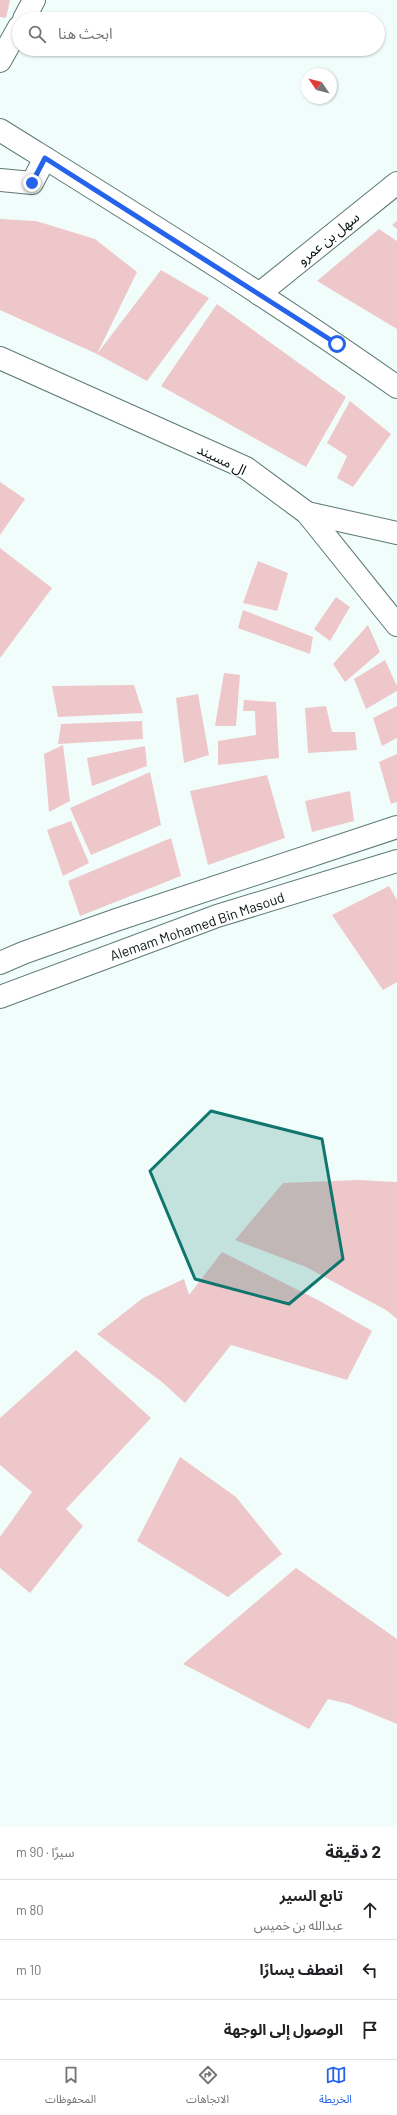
<!DOCTYPE html>
<html lang="ar">
<head>
<meta charset="utf-8">
<style>
	body { margin:0; font-family:Barlow,"Noto Sans Arabic",sans-serif; background:#f2f2f2; color:#202124; direction:rtl }
	.compass { position:absolute; left:301px; top:68px; width:36px; height:36px; border-radius:50%; background:#fff; box-shadow:0 1px 3px #0004; rotate:305deg }
	.stop { position:absolute; width:12px; height:12px; margin:-9px; border:3px solid #2563eb; border-radius:50%; background:#fff }
	.stop.end { background:#2563eb; border-color:#fff; box-shadow:0 1px 4px #0008 }
	.list { margin:0; padding:0; list-style:none }
	h2 { display:flex; justify-content:space-between; align-items:center; height:52px; margin:0; padding:0 16px; font-size:17px }
	h2 small { font-size:13px; font-weight:400; color:#757577 }
	.list li { display:grid; grid-template-columns:26px 1fr auto; gap:12px; align-items:center; box-sizing:border-box; height:60px; padding:0 16px; border-top:1px solid #e0e0e0 }
	.list b { display:block; font-size:15px; white-space:nowrap }
	.list p { margin:0; font-size:13px; white-space:nowrap; color:#757577 }
	.list em { font-size:13px; font-style:normal; color:#757577 }
	.icon { flex:none; width:22px; height:22px; fill:none; stroke:currentColor; stroke-width:2; stroke-linecap:round; stroke-linejoin:round }
	.map { position:relative; flex:none; width:397px; height:1827px; overflow:hidden; direction:ltr }
	.search { position:absolute; background:#fff; box-shadow:0 1px 3px #0004; left:12px; right:12px; top:12px; height:44px; display:flex; align-items:center; gap:10px; box-sizing:border-box; padding:0 14px; border-radius:22px; color:#757577; font-size:15px }
	.sheet { height:232px; background:#fff }
	nav { display:flex; justify-content:space-around; align-items:center; box-sizing:border-box; height:56px; border-top:1px solid #e0e0e0; background:#fff; font-size:11px; color:#757577 }
	nav a { display:grid; justify-items:center; gap:2px }
	nav .on { color:#2563eb }
	.map>svg:first-child { display:block }
	.building { fill:#eec7ca }
	.lines { fill:none; stroke-linecap:round; stroke-linejoin:round }
	.street-casing { stroke:#5c7974; stroke-width:24 }
	.secondary-casing { stroke:#5c7974; stroke-width:24 }
	.street { stroke:#fff; stroke-width:22 }
	.secondary { stroke:#fff; stroke-width:22 }
	.route { stroke:#2563eb; stroke-width:5 }
	.marked { fill:#0f766e; fill-opacity:0.2; stroke:#0f766e; stroke-width:3; stroke-linejoin:round }
	.labels { text-anchor:middle; dominant-baseline:central; stroke-width:3; stroke-linejoin:round; paint-order:stroke }
	.street-label { font-size:14px; fill:#071210; stroke:#fff }
</style>
</head>
<body>
<div class="map">
<svg width="397" height="1827" viewBox="0 0 397 1827">
	<rect width="100%" height="100%" fill="#f1fdfb"/>
	<!-- building -->
	<g class="building">
		<path d="M0 0H10L6 18 0 17Z"/>
		<path d="M0 219 36 221 95 239 137 272 97 354 161 270 209 298 147 381 97 354 0 310Z"/>
		<path d="M397 221V229L392 225Z"/>
		<path d="M379 229 397 241V329L317 281Z"/>
		<path d="M217 304 346 397 306 467 161 386Z"/>
		<path d="M350 401 391 434 353 487 337 478 347 456 327 443Z"/>
		<path d="M0 482 25 499 0 535Z"/>
		<path d="M0 548 52 588 0 658Z"/>
		<path d="M258 561 288 573 277 611 243 603Z"/>
		<path d="M336 597 350 607 330 641 314 629Z"/>
		<path d="M243 610 313 637 310 654 238 628Z"/>
		<path d="M368 625 380 652 345 682 333 664Z"/>
		<path d="M385 660 397 686V691L366 709 354 679Z"/>
		<path d="M224 673 240 675 236 726H215Z"/>
		<path d="M134 685 143 713 58 717 52 686Z"/>
		<path d="M198 694 209 755 184 763 176 698Z"/>
		<path d="M244 700 276 702 279 758 218 765V741L256 735 255 711H243Z"/>
		<path d="M326 706 332 732H355L357 750 308 753 305 708Z"/>
		<path d="M397 706V738L382 746 373 718Z"/>
		<path d="M142 721 143 739 58 744 61 724Z"/>
		<path d="M63 745 70 801 49 812 44 754Z"/>
		<path d="M145 746 147 766 92 786 87 758Z"/>
		<path d="M397 754V802L391 804 379 762Z"/>
		<path d="M150 772 161 825 91 855 70 808Z"/>
		<path d="M267 775 285 838 208 865 190 791Z"/>
		<path d="M350 791 354 821 312 832 305 801Z"/>
		<path d="M71 821 89 863 63 876 47 830Z"/>
		<path d="M171 838 181 876 80 916 68 881Z"/>
		<path d="M389 886 397 900V982L383 990 332 915Z"/>
		<path d="M358 1180 397 1182V1319L386 1310 306 1267 235 1240 283 1183Z"/>
		<path d="M222 1252 320 1301 372 1331 347 1380 231 1345 185 1403 162 1382 97 1334 143 1298 184 1279 189 1295Z"/>
		<path d="M76 1350 151 1418 66 1509 83 1526 30 1593 0 1568V1537L32 1492 0 1465V1418Z"/>
		<path d="M180 1457 236 1497 282 1554 228 1597 137 1541Z"/>
		<path d="M296 1568 397 1639V1724L349 1704 328 1699 309 1729 183 1664Z"/>
	</g>
	<g class="lines">
		<!-- street casing -->
		<g class="street-casing">
			<g id="street">
				<path d="M24 19 34 0"/>
				<path d="M0 61 19 27"/>
				<path d="M0 130C133 213 268 296 397 387"/>
				<path d="M0 180 32 183 45 158"/>
				<path d="M259 294 397 183"/>
				<path d="M0 358 246 468 307 513 397 625"/>
				<path d="M307 513 397 533"/>
			</g>
		</g>
		<!-- secondary casing -->
		<g class="secondary-casing">
			<g id="secondary">
				<path d="M0 963 23 953 116 920 397 827"/>
				<path d="M0 997 217 916 397 861"/>
			</g>
		</g>
		<!-- street -->
		<use href="#street" class="street"/>
		<!-- secondary -->
		<use href="#secondary" class="secondary"/>
	</g>
	<g class="lines">
		<!-- route -->
		<path class="route" d="M32 183 45 158 337 344"/>
	</g>
	<!-- marked area -->
	<path class="marked" d="M211 1111 322 1139 343 1259 289 1304 195 1279 150 1171Z"/>
	<g class="labels">
		<!-- street labels -->
		<g class="street-label">
			<text transform="translate(328 238) rotate(-39)">سهل بن عمرو</text>
			<text transform="translate(222 459) rotate(26)">ال مسيند</text>
			<text transform="translate(197 926) rotate(-19)">Alemam Mohamed Bin Masoud</text>
		</g>
	</g>
</svg>
<svg class="compass" viewBox="-18 -18 36 36"><path d="M0-13l5 13h-10z" fill="#e53935"/><path d="M0 13l5-13h-10z" fill="#757577"/></svg>
<div class="stop" style="left:337px;top:344px"></div>
<div class="stop end" style="left:32px;top:183px"></div>
<div class="search"><svg class="icon" aria-label="search" viewBox="0 0 24 24"><circle cx="10" cy="10" r="6"/><path d="M15 15l6 6"/></svg>ابحث هنا</div>
</div>
<section class="sheet">
<h2>2 دقيقة<small>سيرًا · 90 m</small></h2>
<ul class="list">
<li><svg class="icon" aria-label="ahead" viewBox="0 0 24 24"><path d="M12 20V5M6 11l6-6 6 6"/></svg><div><b>تابع السير</b><p>عبدالله بن خميس</p></div><em>80 m</em></li>
<li><svg class="icon" aria-label="left" viewBox="0 0 24 24"><path d="M17 20v-9H6M10 6l-5 5 5 5"/></svg><div><b>انعطف يسارًا</b></div><em>10 m</em></li>
<li><svg class="icon" aria-label="arrive" viewBox="0 0 24 24"><path d="M6 21V4h12l-3 4 3 4H6"/></svg><div><b>الوصول إلى الوجهة</b></div></li>
</ul>
</section>
<nav>
<a class="on"><svg class="icon" aria-label="map" viewBox="0 0 24 24"><path d="M3 6l6-2 6 2 6-2v14l-6 2-6-2-6 2zM9 4v14M15 6v14"/></svg>الخريطة</a>
<a><svg class="icon" aria-label="directions" viewBox="0 0 24 24"><path d="M12 3l9 9-9 9-9-9zM9 14v-3h6M13 9l2 2-2 2"/></svg>الاتجاهات</a>
<a><svg class="icon" aria-label="saved" viewBox="0 0 24 24"><path d="M7 4h10v16l-5-4-5 4z"/></svg>المحفوظات</a>
</nav>
</body>
</html>
